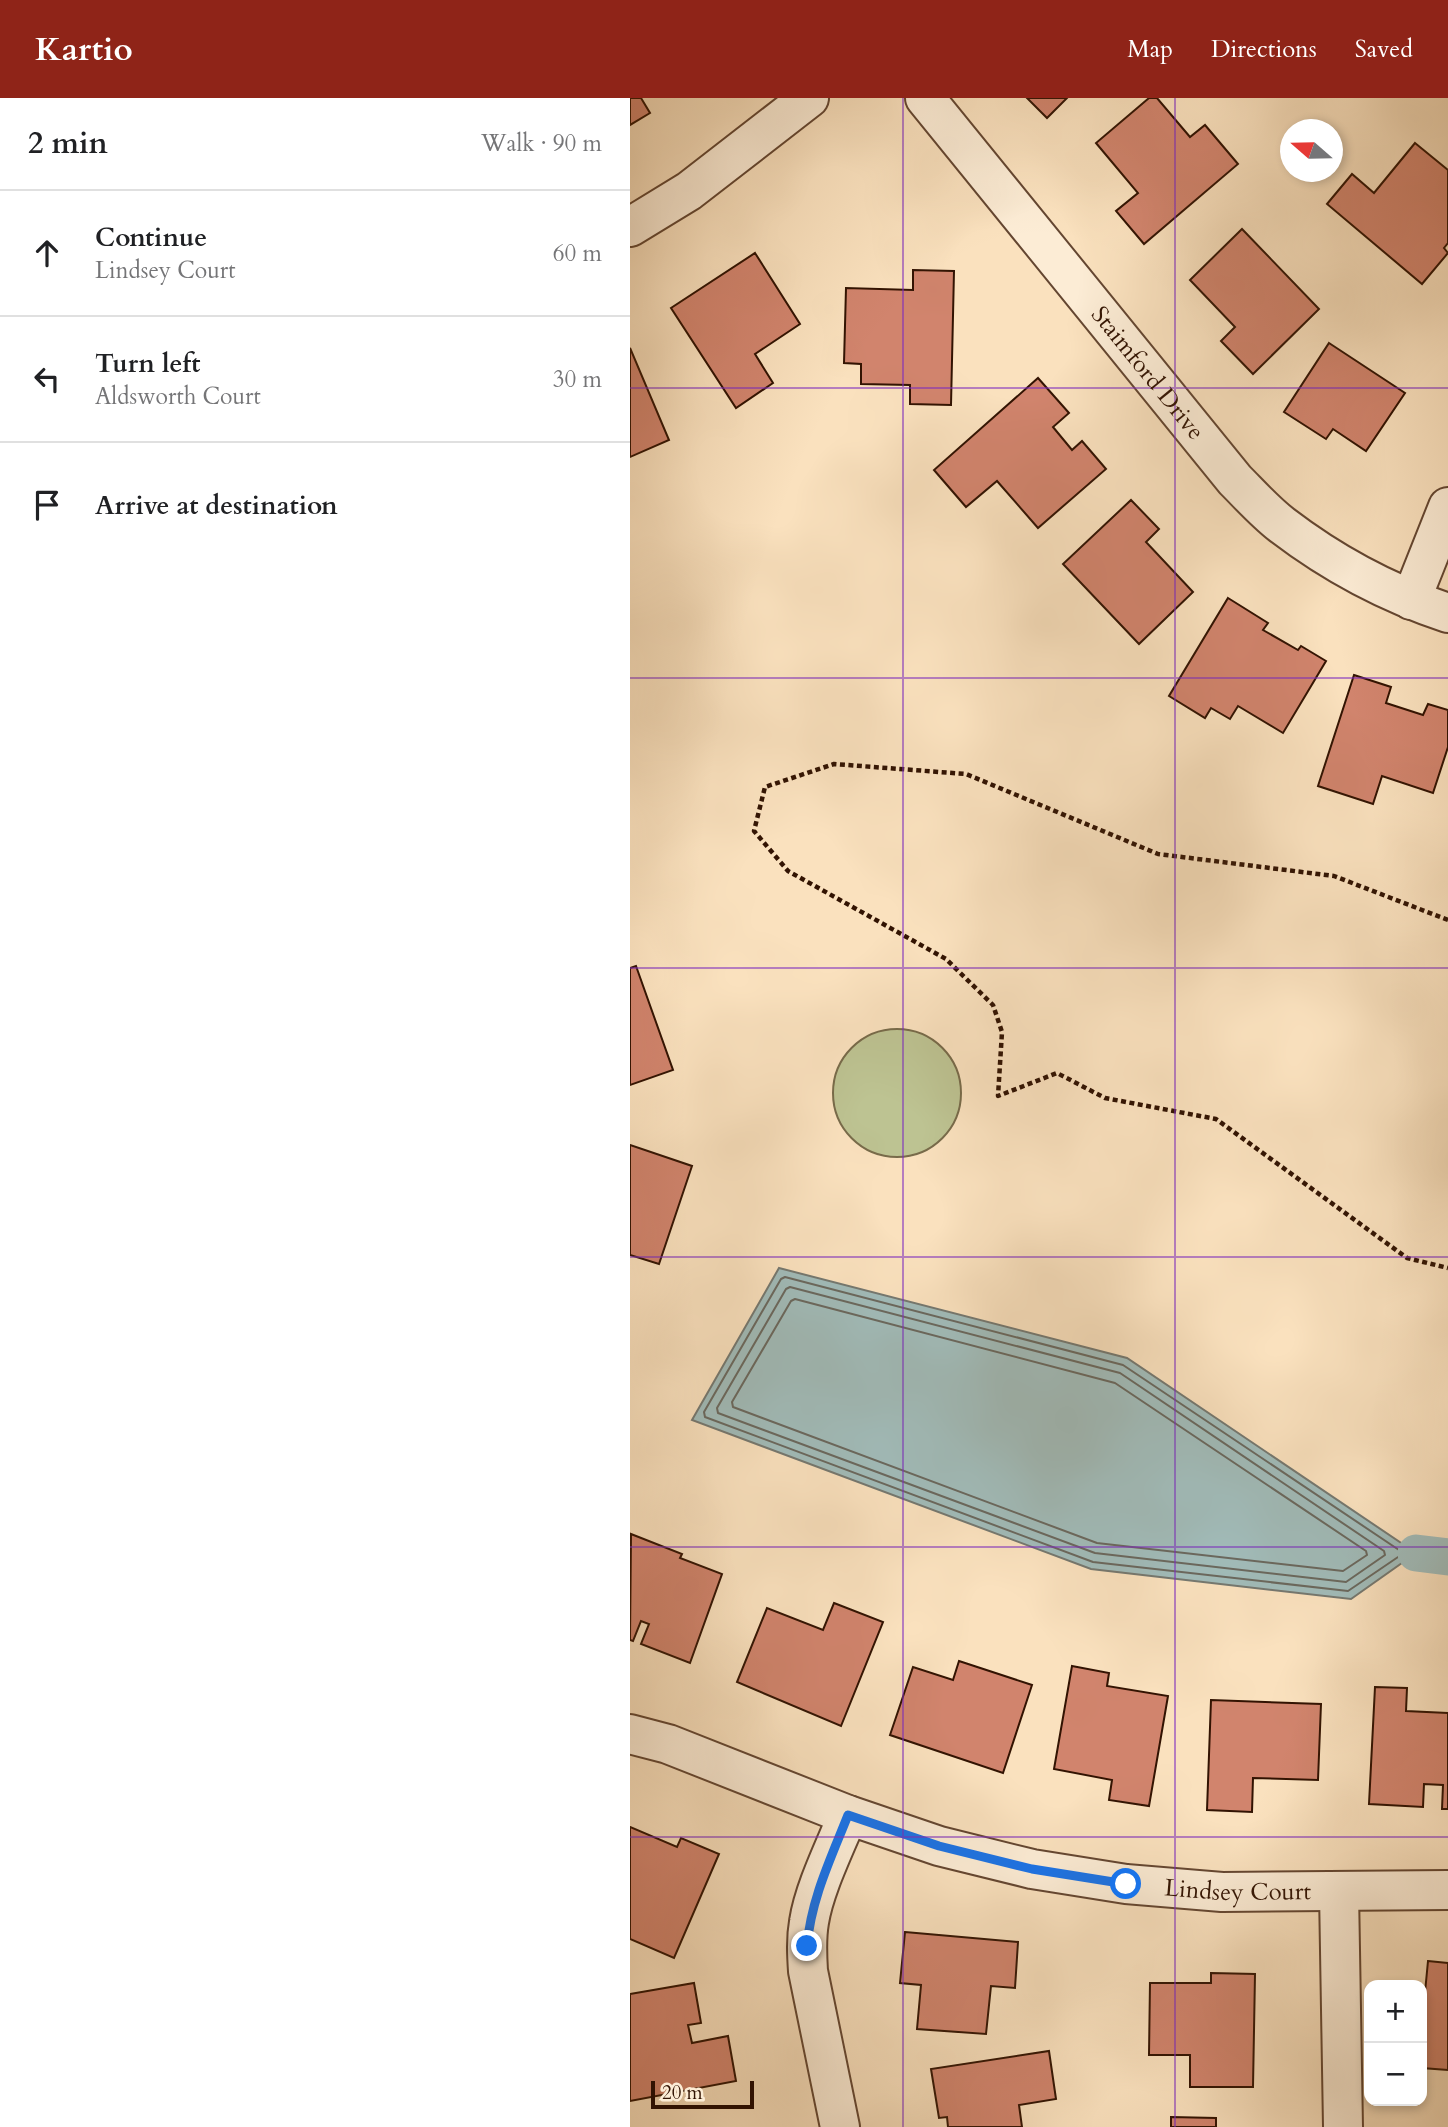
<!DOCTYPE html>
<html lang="en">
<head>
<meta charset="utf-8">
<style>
	body { margin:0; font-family:Cardo,serif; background:#f6f6f6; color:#202124 }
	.controls { position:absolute; right:21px; bottom:21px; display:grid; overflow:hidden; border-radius:14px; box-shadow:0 4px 10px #0003 }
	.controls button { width:63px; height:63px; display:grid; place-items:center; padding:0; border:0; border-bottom:2px solid #e0e0e0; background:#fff; color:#202124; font:35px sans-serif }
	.compass { position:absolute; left:650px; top:21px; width:63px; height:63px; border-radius:50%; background:#fff; box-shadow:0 4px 10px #0003; rotate:290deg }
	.scale { position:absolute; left:21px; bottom:18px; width:103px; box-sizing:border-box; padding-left:7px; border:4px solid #321302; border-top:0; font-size:19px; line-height:24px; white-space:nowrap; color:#321302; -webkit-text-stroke:5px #fcecd5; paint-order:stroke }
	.stop { position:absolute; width:21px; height:21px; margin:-16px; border:5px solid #1a73e8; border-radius:50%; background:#fff }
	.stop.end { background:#1a73e8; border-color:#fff; box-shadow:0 2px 7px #0008 }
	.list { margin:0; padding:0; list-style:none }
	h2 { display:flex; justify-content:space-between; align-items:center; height:91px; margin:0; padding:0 28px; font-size:30px }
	h2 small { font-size:23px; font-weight:400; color:#757577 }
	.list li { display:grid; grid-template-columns:46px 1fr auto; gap:21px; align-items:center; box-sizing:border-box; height:126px; padding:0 28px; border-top:2px solid #e0e0e0 }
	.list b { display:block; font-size:26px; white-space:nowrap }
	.list p { margin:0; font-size:23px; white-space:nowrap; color:#757577 }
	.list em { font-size:23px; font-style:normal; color:#757577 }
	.icon { flex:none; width:38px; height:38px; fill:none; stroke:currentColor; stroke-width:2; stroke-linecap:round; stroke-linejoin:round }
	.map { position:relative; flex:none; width:818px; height:2029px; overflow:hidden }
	header { display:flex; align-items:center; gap:42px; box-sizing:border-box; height:98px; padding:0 35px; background:#8f2418; color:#fff }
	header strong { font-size:33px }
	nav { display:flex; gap:38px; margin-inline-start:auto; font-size:24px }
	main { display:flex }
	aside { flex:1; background:#fff }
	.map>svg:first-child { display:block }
	.green { fill:#bdc392; stroke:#786b4a; stroke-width:2 }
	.water { fill:#a1bcba; stroke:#757870; stroke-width:2 }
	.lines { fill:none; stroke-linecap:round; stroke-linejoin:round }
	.shore { stroke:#6a685e; stroke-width:2 }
	.canal { stroke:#a1bcba; stroke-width:37 }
	.building { fill:#d1846d; stroke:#321302; stroke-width:2 }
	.minor-casing { stroke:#644631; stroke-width:42 }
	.path { stroke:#321302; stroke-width:4.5; stroke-dasharray:5 3.5; stroke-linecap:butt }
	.minor { stroke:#fcecd5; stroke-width:38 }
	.route { stroke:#1a73e8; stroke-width:9 }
	.grid { fill:none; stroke:#7b2cbf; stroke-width:2; stroke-opacity:0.55 }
	.labels { text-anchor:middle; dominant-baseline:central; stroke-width:6; stroke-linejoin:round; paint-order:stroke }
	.street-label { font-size:24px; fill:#321302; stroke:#fcecd5 }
</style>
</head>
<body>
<header>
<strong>Kartio</strong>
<nav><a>Map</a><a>Directions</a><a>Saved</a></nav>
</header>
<main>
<aside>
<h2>2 min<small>Walk · 90 m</small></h2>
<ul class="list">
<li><svg class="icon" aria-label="ahead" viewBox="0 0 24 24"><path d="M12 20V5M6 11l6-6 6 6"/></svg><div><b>Continue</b><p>Lindsey Court</p></div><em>60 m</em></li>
<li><svg class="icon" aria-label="left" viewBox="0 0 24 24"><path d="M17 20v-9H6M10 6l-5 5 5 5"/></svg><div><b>Turn left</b><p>Aldsworth Court</p></div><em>30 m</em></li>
<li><svg class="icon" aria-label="arrive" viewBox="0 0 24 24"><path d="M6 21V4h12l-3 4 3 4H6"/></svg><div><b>Arrive at destination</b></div></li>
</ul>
</aside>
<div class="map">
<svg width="818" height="2029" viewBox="0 0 818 2029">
	<rect width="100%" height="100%" fill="#fae1be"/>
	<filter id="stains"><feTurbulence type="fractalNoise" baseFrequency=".00286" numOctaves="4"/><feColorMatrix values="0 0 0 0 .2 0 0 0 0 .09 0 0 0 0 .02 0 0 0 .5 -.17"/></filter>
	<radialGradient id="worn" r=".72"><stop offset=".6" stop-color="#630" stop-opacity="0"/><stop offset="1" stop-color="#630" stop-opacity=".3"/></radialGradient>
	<!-- green -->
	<circle class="green" cx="267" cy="995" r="64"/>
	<!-- water -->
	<path class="water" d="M149 1170 497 1260 786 1455 721 1501 461 1471 62 1322Z"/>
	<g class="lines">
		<!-- shore -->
		<g class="shore">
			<path d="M155 1179 493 1267 769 1452 771 1457 718 1493 463 1464 75 1319 74 1314 151 1181Z"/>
			<path d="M160 1189 490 1275 754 1453 755 1457 716 1484 465 1455 88 1315 87 1310 156 1191Z"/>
			<path d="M165 1201 485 1285 736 1453 737 1457 713 1473 467 1445 103 1309 102 1304 161 1203Z"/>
		</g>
		<!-- canal -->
		<path class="canal" d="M786 1455 818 1459"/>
	</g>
	<!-- building -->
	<g class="building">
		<path d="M0 0H11L20 15 0 27Z"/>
		<path d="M397 0H437L417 20Z"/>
		<path d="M519 0H527L560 39 575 27 608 66 514 146 486 113 508 95 466 45Z"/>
		<path d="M785 45 818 72V145L814 150 818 155 792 186 697 106 722 76 744 95Z"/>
		<path d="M612 131 689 211 623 276 591 243 605 229 560 182Z"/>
		<path d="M125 155 170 226 125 256 143 285 106 310 41 210Z"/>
		<path d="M283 172 324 173 321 307 280 306V287L231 286V266L214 265 216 190 283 192Z"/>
		<path d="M699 245 775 295 736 353 703 331 696 341 654 314Z"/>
		<path d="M0 250 39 342 0 359Z"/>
		<path d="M408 280 439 315 423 329 442 352 452 343 476 371 408 430 367 383 336 409 304 372Z"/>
		<path d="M501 402 529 431 516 444 563 494 509 546 433 466Z"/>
		<path d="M598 500 638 525 633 532 668 552 671 548 696 563 653 635 608 608 600 621 581 610 575 620 539 598Z"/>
		<path d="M724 577 761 589 756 605 793 617 798 606 818 612V649L803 695 752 678 743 706 688 688Z"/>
		<path d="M6 868 43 972 0 987V870Z"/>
		<path d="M0 1047 62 1068 29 1166 0 1157Z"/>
		<path d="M1 1436 52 1456 50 1460 92 1476 60 1565 11 1546 19 1526 11 1523 3 1543 0 1542Z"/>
		<path d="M204 1505 253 1524 211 1628 107 1584 137 1510 193 1532Z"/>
		<path d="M329 1563 402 1587 373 1675 260 1637 283 1569 323 1582Z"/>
		<path d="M442 1568 479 1575 477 1588 538 1598 519 1708 479 1702 482 1682 424 1671Z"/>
		<path d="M745 1589 777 1590 776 1613 818 1615V1711H812L813 1687 794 1686 793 1709 739 1706Z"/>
		<path d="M581 1602 691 1606 688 1682 623 1680 622 1714 577 1712Z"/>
		<path d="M0 1729 47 1749 51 1740 89 1756 44 1860 0 1841Z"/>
		<path d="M275 1834 388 1844 385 1890 361 1888 356 1936 287 1931 291 1887 270 1885Z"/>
		<path d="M798 1863 818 1865V1972L792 1970V1926Z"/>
		<path d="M581 1875 625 1876 623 1989H560V1957H519L520 1885H581Z"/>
		<path d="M64 1885 71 1925 58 1927 62 1945 98 1938 106 1983 0 2003V1896Z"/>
		<path d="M419 1953 426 2001 389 2007 392 2029H318L317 2019 309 2020 301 1971Z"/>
		<path d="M541 2019 586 2020V2029H541Z"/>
	</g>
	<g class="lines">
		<!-- minor casing -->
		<g class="minor-casing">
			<g id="minor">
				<path id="s1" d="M295 0 605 382C620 397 635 414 652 427 703 466 757 495 818 515"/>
				<path d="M0 129 59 93 179 0"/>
				<path d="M781 502 818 409"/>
				<path id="s2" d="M0 1636 38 1646 218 1717 309 1748 402 1771 496 1786 592 1794 818 1792"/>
				<path d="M709 1793 713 2029"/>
				<path d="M210 2029 178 1873C177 1857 176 1841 179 1824 184 1791 205 1749 218 1717"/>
			</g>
		</g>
		<!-- path -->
		<path class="path" d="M818 822 704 778 528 756 336 676 204 666 135 689 124 733 158 773 316 861 363 907 372 934 368 998 427 975 475 1000 586 1021 777 1160 818 1170"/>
		<!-- minor -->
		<use href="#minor" class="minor"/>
	</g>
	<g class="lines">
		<!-- route -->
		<path class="route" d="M177 1848C181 1801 201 1760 218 1717L309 1748 402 1771 496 1786"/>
	</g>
	<!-- grid -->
	<path class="grid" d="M273 0V2029M545 0V2029M0 290H818M0 580H818M0 870H818M0 1159H818M0 1449H818M0 1739H818"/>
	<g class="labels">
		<!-- street labels -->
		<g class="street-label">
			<text stroke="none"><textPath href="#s1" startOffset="354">Staimford Drive</textPath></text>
			<text stroke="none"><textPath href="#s2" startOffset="632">Lindsey Court</textPath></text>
		</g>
	</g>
	<rect width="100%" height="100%" filter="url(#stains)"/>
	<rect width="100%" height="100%" fill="url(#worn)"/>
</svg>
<div class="controls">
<button>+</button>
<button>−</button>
</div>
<svg class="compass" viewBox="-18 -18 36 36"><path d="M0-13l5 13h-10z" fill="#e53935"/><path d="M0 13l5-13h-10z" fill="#757577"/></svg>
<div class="scale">20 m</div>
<div class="stop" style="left:496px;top:1786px"></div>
<div class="stop end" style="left:177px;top:1848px"></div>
</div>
</main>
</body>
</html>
